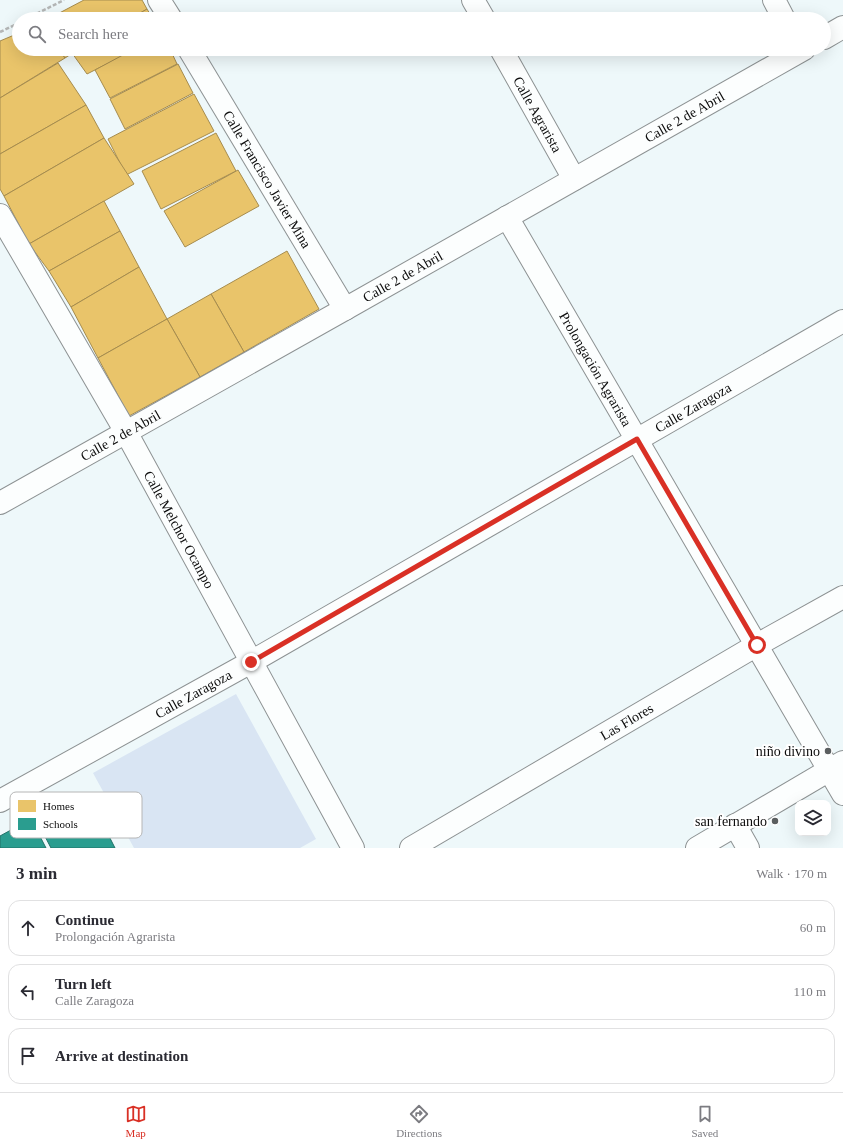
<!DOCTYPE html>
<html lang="en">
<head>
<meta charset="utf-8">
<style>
	body { margin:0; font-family:Georgia,serif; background:#f2f2f3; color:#2b2b33 }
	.controls { position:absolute; right:12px; bottom:12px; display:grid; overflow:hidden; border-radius:8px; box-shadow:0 4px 16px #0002 }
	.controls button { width:36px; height:36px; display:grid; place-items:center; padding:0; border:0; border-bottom:1px solid #e1e1e2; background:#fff; color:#2b2b33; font:20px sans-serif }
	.stop { position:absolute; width:12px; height:12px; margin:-9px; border:3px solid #d93025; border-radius:50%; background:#fff }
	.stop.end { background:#d93025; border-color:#fff; box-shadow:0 1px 4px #0008 }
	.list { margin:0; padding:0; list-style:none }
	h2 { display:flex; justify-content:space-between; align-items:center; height:52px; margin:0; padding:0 16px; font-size:17px }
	h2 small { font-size:13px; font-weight:400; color:#7c7c81 }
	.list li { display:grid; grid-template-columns:26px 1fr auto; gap:12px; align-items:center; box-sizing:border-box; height:56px; margin:0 8px 8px; padding:0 8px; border:1px solid #e1e1e2; border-radius:12px }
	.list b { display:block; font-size:15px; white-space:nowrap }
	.list p { margin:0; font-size:13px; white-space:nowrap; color:#7c7c81 }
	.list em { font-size:13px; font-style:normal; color:#7c7c81 }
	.icon { flex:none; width:22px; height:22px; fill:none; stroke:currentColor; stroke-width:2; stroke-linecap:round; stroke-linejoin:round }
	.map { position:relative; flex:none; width:843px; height:848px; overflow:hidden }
	.search { position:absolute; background:#fff; box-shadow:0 4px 16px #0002; left:12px; right:12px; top:12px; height:44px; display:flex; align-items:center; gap:10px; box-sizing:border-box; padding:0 14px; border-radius:22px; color:#7c7c81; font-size:15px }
	.sheet { height:244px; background:#fff }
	nav { display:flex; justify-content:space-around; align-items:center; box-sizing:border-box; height:56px; border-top:1px solid #e1e1e2; background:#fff; font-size:11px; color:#7c7c81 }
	nav a { display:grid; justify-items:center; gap:2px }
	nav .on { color:#d93025 }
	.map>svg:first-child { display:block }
	.pitch { fill:#d9e5f3 }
	.homes { fill:#e9c46a; stroke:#a68c4e }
	.schools { fill:#2a9d8f; stroke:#217167 }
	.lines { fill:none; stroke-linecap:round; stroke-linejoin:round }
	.minor-casing { stroke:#8d9293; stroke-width:24 }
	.path { stroke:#b5b7b7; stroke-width:2.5; stroke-dasharray:4 2; stroke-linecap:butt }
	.minor { stroke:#fcfefe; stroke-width:22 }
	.route { stroke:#d93025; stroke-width:5 }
	.poi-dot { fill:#5a5e5f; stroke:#fff; stroke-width:1.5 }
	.labels { text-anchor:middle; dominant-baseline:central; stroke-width:4; stroke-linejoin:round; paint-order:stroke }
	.street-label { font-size:14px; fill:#0b0b0b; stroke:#fff }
	.poi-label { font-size:14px; fill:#0b0b0b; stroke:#fff; text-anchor:end }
	.key { fill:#fff; stroke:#b6b6b6; stroke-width:1 }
	.key-label { font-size:11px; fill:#0b0b0b }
</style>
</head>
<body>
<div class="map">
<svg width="843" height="848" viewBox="0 0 843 848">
	<rect width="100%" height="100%" fill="#eef8fa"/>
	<!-- pitch -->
	<path class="pitch" d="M236 694 316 839 300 848H134L93 773Z"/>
	<!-- homes -->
	<g class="homes">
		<path d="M84 0H142L147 9 130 19H48Z"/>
		<path d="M147 9 153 19H130Z"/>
		<path d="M19 33V49H59L65 58 0 98V41Z"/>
		<path d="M59 49H79L65 58Z"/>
		<path d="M79 49H136L87 74 72 53Z"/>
		<path d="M134 49H170L177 64 110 98 95 70Z"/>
		<path d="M58 63 86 105 0 154V98Z"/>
		<path d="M178 64 193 93 125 129 110 99Z"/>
		<path d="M194 94 214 131 126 175 108 139Z"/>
		<path d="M86 105 104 138 4 196 0 189V154Z"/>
		<path d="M216 133 236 171 161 209 142 171Z"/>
		<path d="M104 138 134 184 29 244 4 196Z"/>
		<path d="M238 170 259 206 185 247 164 211Z"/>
		<path d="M104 201 120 231 49 271 29 244Z"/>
		<path d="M120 231 139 267 71 307 49 271Z"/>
		<path d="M287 251 319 309 244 352 211 294Z"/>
		<path d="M139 267 167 319 98 358 71 307Z"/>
		<path d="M211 294 244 352 200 377 167 319Z"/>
		<path d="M167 319 200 377 129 416 98 358Z"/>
	</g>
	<!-- schools -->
	<g class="schools">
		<path d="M87 793 115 848H51L36 819Z"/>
		<path d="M31 819 46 848H0V836Z"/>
	</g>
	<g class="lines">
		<!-- minor casing -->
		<g class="minor-casing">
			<g id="minor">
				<path d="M159 0 171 19"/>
				<path d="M473 0 484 19"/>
				<path d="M774 0 784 19"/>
				<path d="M824 38 843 27"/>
				<path id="s1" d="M189 49 345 309"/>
				<path id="s2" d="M501 49 574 179"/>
				<path id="s3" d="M0 215 126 432 353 848"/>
				<path id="s4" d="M507 217 843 794"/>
				<path id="s5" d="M0 503 345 309 804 49"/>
				<path id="s6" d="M0 801 251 662 843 321"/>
				<path d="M735 825 748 848"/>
				<path id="s7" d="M411 848 757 645 843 597"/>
				<path d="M697 848 843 762"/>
			</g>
		</g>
		<!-- path -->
		<g class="path">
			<path d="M26 19 64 0"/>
			<path d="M0 32 19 23"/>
		</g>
		<!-- minor -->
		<use href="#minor" class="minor"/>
	</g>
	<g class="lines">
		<!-- route -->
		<path class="route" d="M251 662 637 439 757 645"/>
	</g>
	<!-- markers -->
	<g class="poi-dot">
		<circle cx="828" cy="751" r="4"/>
		<circle cx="775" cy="821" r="4"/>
	</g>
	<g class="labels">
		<!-- street labels -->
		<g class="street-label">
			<text stroke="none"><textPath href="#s2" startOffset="75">Calle Agrarista</textPath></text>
			<text stroke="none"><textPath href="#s5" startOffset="786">Calle 2 de Abril</textPath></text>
			<text stroke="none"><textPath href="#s1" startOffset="152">Calle Francisco Javier Mina</textPath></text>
			<text stroke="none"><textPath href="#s5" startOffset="462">Calle 2 de Abril</textPath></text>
			<text stroke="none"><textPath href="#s4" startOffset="176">Prolongación Agrarista</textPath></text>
			<text stroke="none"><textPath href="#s6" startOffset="797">Calle Zaragoza</textPath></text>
			<text stroke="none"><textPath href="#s5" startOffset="138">Calle 2 de Abril</textPath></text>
			<text stroke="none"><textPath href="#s3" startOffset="362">Calle Melchor Ocampo</textPath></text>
			<text stroke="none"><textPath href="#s6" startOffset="221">Calle Zaragoza</textPath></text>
			<text stroke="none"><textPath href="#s7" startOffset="250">Las Flores</textPath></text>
		</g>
		<!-- poi labels -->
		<g class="poi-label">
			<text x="820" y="751">niño divino</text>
			<text x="767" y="821">san fernando</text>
		</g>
	</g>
	<!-- legend -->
	<rect x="10" y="792" width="132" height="46" rx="6" class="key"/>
	<rect x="18" y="800" width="18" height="12" fill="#e9c46a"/>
	<rect x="18" y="818" width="18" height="12" fill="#2a9d8f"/>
	<g class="key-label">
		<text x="43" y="810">Homes</text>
		<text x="43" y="828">Schools</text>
	</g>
</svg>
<div class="controls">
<button><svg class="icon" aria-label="layers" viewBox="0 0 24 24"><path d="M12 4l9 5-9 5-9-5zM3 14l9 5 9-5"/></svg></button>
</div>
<div class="stop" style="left:757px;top:645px"></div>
<div class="stop end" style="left:251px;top:662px"></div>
<div class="search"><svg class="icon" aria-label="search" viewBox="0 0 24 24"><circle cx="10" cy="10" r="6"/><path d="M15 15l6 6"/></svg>Search here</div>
</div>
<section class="sheet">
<h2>3 min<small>Walk · 170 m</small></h2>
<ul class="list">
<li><svg class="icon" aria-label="ahead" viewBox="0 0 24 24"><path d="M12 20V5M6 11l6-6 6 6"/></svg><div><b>Continue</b><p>Prolongación Agrarista</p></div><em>60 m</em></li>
<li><svg class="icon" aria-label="left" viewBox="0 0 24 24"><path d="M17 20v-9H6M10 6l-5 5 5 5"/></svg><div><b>Turn left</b><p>Calle Zaragoza</p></div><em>110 m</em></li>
<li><svg class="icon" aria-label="arrive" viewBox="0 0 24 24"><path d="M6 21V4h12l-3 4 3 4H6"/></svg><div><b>Arrive at destination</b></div></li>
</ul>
</section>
<nav>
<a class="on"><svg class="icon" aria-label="map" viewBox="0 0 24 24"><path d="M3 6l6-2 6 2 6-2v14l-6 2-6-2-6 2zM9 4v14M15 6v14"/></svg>Map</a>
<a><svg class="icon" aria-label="directions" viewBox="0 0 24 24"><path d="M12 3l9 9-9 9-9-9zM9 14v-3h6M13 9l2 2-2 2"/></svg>Directions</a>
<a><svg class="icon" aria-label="saved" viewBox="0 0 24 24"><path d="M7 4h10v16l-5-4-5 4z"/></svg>Saved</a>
</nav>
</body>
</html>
